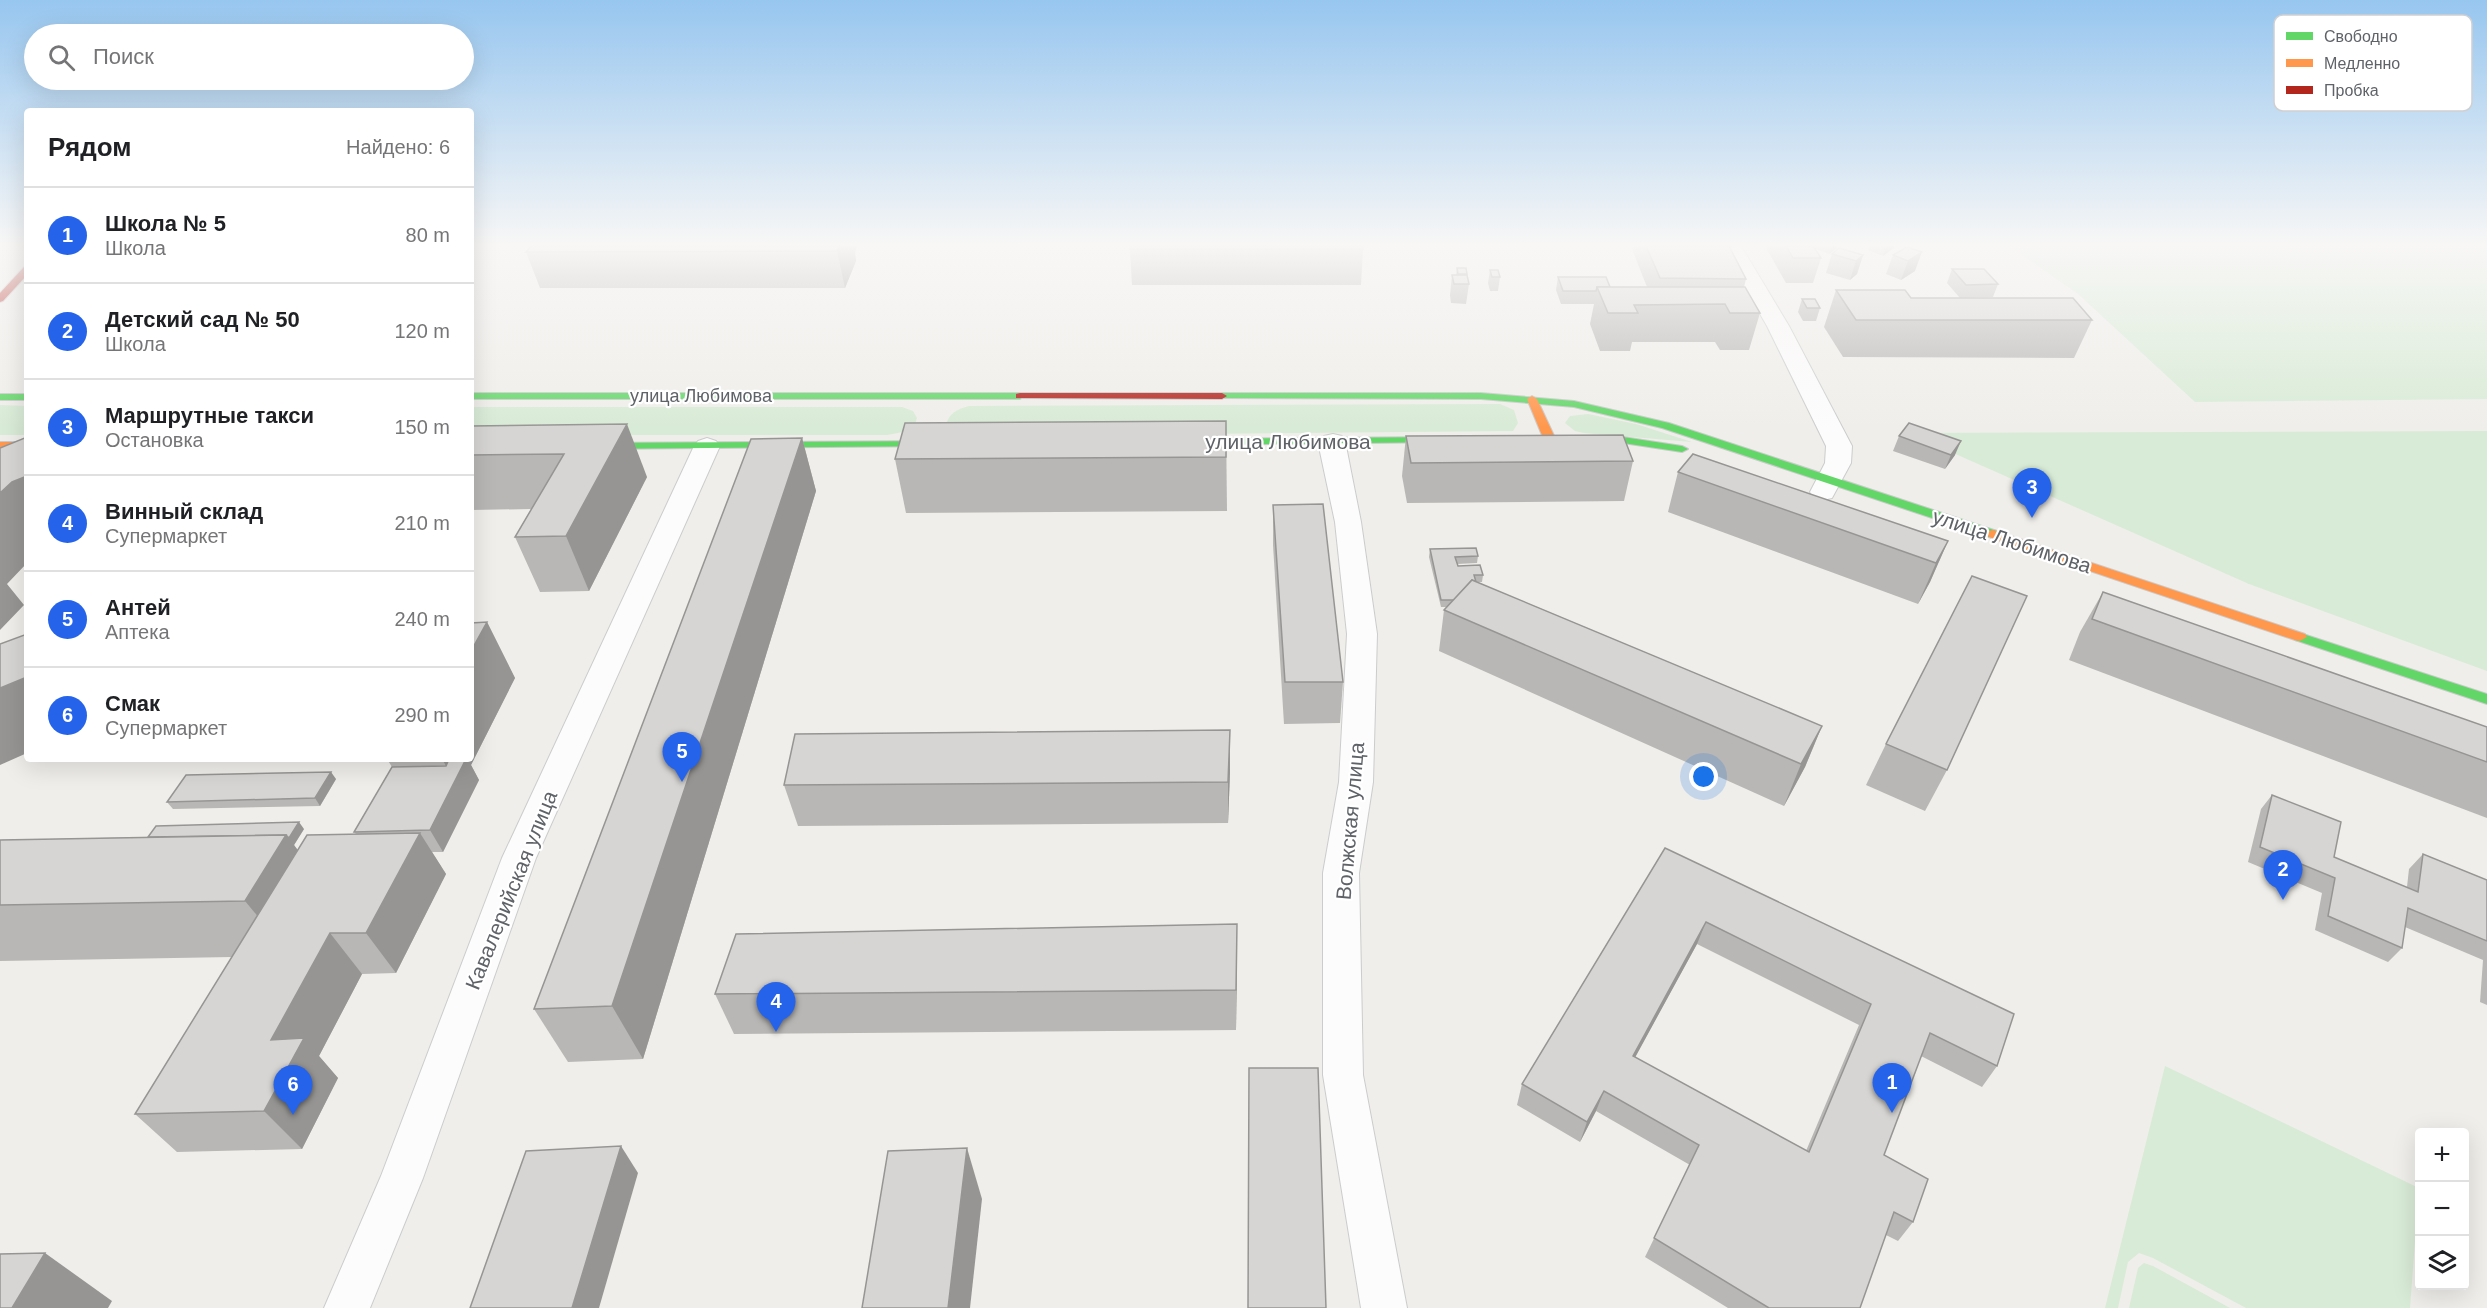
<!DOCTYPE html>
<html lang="ru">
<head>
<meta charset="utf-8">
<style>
	body { margin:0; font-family:Arial,sans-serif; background:#f2f2f2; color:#202124 }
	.controls { position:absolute; right:18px; bottom:18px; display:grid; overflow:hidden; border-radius:6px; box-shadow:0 6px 24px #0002 }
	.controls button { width:54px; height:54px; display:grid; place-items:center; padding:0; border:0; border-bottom:2px solid #e0e0e0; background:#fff; color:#202124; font:30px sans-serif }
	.you { position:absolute; left:1704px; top:777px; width:21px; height:21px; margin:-15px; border:4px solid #fff; border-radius:50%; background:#1a73e8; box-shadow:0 0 0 9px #1a73e833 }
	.badge { display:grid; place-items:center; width:39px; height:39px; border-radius:50%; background:#2563eb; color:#fff; font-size:20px; font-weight:700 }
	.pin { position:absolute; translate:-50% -50px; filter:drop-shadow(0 2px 3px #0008) }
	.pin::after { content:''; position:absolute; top:32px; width:21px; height:18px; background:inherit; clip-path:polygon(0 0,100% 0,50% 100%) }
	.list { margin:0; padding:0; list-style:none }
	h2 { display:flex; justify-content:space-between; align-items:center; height:78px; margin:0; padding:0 24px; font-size:26px }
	h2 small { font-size:20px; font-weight:400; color:#757577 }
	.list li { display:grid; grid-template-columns:39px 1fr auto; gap:18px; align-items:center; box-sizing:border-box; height:96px; padding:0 24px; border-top:2px solid #e0e0e0 }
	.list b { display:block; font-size:22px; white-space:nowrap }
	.list p { margin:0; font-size:20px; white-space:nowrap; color:#757577 }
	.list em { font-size:20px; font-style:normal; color:#757577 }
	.icon { flex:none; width:33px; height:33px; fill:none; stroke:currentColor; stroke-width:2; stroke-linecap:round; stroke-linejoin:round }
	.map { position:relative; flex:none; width:2487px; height:1308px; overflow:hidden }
	.search { position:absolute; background:#fff; box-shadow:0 6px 24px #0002; left:24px; top:24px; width:450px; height:66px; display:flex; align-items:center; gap:15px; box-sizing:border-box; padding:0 21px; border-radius:33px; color:#757577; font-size:22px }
	.panel { position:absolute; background:#fff; box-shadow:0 6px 24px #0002; left:24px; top:108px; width:450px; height:654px; border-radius:6px }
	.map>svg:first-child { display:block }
	.green { fill:#d8ebd6 }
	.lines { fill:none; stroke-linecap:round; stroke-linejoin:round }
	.street-casing { stroke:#cbcccc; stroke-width:2 }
	.fast-casing { stroke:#cacacb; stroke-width:2 }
	.slow-casing { stroke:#cacacb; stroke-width:2 }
	.jam-casing { stroke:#cacacb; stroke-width:2 }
	.street { fill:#fdfcfc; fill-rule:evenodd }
	.fast { fill:#63d668; fill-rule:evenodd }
	.slow { fill:#ff974d; fill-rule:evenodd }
	.jam { fill:#b3261e; fill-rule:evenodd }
	.wall { fill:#b8b7b5; fill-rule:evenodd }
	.shaded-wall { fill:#969594 }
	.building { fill:#d6d5d3; stroke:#969594; stroke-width:1.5; fill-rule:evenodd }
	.labels { text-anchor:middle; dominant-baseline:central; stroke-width:4.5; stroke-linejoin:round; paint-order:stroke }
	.far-street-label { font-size:18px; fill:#5f6368; stroke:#fff }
	.street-label { font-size:21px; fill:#5f6368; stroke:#fff }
	.key { fill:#fff; stroke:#cfd0d2; stroke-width:1.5 }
	.key-label { font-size:16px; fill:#5f6368 }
</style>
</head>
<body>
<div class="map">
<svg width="2487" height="1308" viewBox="0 0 2487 1308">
	<rect width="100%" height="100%" fill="#efeeea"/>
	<!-- green -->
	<g class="green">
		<path d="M2009 246H2487V399L2195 402 2078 294Z"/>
		<path d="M1500 404 1514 410 1518 423 1513 431 961 436 946 426C948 413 958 409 969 406Z"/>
		<path d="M0 405 27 406V435H0Z"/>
		<path d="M471 407H902L913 411 917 418 915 424 903 432 887 435H471Z"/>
		<path d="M1588 414 1636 424 1692 442 1584 433 1575 431 1565 423 1570 416Z"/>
		<path d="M2487 431V671L2249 584 1908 433Z"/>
		<path d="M2165 1066 2419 1188 2410 1308H2246L2153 1258 2139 1253 2128 1262 2118 1308H2105Z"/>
		<path d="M2144 1263 2153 1266 2230 1308H2129L2138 1268Z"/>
	</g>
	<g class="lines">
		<!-- street casing -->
		<g class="street-casing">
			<g id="street">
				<path d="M1721 246H1741L1789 326 1852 446 1851 463 1832 498 1823 500 1814 498 1810 492 1825 463 1826 446 1767 326Z"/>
				<path d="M1333 434 1342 436 1345 441 1361 522 1377 634 1373 782 1359 873 1363 1075 1407 1308H1361L1323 1075V873L1339 782 1347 634 1335 522 1319 447 1324 436Z"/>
				<path d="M707 438 716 441 720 446 536 858 423 1178 370 1308H324L381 1176 502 858 694 446 698 441Z"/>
			</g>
		</g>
		<!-- fast casing -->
		<g class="fast-casing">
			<g id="fast">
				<path d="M471 393H1020L1025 396 1020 399H471Z"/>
				<path d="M1222 393H1481L1574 401 1669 423 1997 531 1999 534 1997 537H1989L1662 428 1574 407 1481 399 1218 398V394Z"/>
				<rect x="0" y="394" width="27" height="6"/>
				<path d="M1449 437 1455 440 1453 442 1182 445 1176 442 1182 439Z"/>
				<path d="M1581 437H1623L1682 446 1688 449 1682 452 1623 443 1577 442V438Z"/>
				<path d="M945 441 951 444 949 446 591 449 585 446 591 443Z"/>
				<path d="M2300 633 2487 694V704L2295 640 2293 637 2295 634Z"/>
			</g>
		</g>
		<!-- slow casing -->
		<g class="slow-casing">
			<g id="slow">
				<path d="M1532 396 1537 399 1556 440 1554 442 1550 443 1544 440 1527 399Z"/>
				<rect x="0" y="442" width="27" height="6"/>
				<path d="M1993 530 2305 634 2307 637 2300 641 2295 640 1989 537 1987 534 1989 531Z"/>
			</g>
		</g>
		<!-- jam casing -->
		<g class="jam-casing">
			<g id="jam">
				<path d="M27 266V275L3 301 0 302V293L24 267Z"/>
				<path d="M1020 393H1222L1227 396 1222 399 1016 398V394Z"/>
			</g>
		</g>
		<!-- street -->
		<use href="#street" class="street"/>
		<!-- fast -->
		<use href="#fast" class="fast"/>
		<!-- slow -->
		<use href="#slow" class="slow"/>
		<!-- jam -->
		<use href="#jam" class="jam"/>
	</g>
	<!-- wall -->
	<g class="wall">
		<path d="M531 246H857L855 252 856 261 845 288H540L526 252Z"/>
		<path d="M1633 246H1729L1746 279 1744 287 1760 313 1749 350H1720L1715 342H1632L1630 351H1600L1590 324 1594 304H1561L1556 290 1558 277 1610 287H1647L1632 249Z"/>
		<path d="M1765 246H1837V248L1829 254 1816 249 1821 258 1813 283H1786Z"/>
		<path d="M1870 246H1896L1883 256 1868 250Z"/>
		<path d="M1907 247 1915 271 1901 280 1886 274 1893 255Z"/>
		<path d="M1130 249H1363L1361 285H1132Z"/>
		<path d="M1832 254 1863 255 1857 274 1850 280 1826 273Z"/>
		<path d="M1457 268 1467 274 1469 284 1466 304 1451 303 1450 295 1452 275H1456Z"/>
		<path d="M1952 269 1998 284 1993 297 1960 298 1947 283Z"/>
		<path d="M1490 270 1500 277 1498 291H1490L1488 283Z"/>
		<path d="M1836 290 1911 298 2092 320 2074 358 1843 357 1824 327Z"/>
		<path d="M1802 299 1820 308 1816 321H1803L1798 312Z"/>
		<path d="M1226 421 1227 511 906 513 895 459Z"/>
		<path d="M471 426 647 477 589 591 540 592 515 537 531 509 471 510Z"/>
		<path d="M1406 436 1633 461 1624 501 1407 503 1402 476Z"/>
		<path d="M1899 436 1955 455 1945 469 1893 451Z"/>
		<path d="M802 438 816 491 643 1059 568 1062 534 1009Z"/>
		<path d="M1678 472 1948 541 1930 582 1918 604 1668 512Z"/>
		<path d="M1273 505 1343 682 1340 723 1284 724 1273 545Z"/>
		<path d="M1430 549 1478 556 1477 563 1457 564 1458 566 1483 575 1482 582H1477L1822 726 1805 767 1784 806 1439 651 1444 610 1447 607H1441L1429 557Z"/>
		<path d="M2103 592 2487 727V818L2069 660 2080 632Z"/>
		<path d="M487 622 515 678 471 765 479 780 443 852H432L446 874 396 973 362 974 319 1056 338 1078 302 1149 177 1152 135 1114 232 957 0 961V840L148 837 304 829 294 845 297 850 356 834 354 832 392 767 387 759H471Z"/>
		<path d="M1230 730V772L1228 823 798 826 784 785Z"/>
		<path d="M1886 744 1947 770 1925 811 1866 785Z"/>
		<path d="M336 779 320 806 173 809 167 802Z"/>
		<path d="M2272 795 2334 857 2407 887 2409 869 2423 854 2487 880V1005L2480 1002 2483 960 2405 927 2402 948 2388 962 2315 930 2322 893 2248 862 2261 809Z"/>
		<path d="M1665 848 1997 1066 1982 1087 1921 1056 1884 1155 1913 1222 1898 1241 1886 1235 1860 1308H1728L1645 1257 1690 1165 1596 1111 1580 1142 1517 1105 1522 1084ZM1697 944 1859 1025 1806 1151 1635 1057Z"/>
		<path d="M1237 924 1236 1030 734 1034 715 994Z"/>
	</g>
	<!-- shaded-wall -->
	<g class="shaded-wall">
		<path d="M839 246H857L855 252 856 261 845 288 837 251Z"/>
		<path d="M1832 246H1837V248L1829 254Z"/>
		<path d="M1886 246H1896L1883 256Z"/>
		<path d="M1922 252 1915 271 1901 280 1908 261Z"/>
		<path d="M1863 255 1857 274 1850 280 1856 261Z"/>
		<path d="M627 424 647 477 589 591 566 536Z"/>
		<path d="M802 438 816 491 643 1059 612 1006Z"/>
		<path d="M1961 441 1955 455 1945 469 1951 455Z"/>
		<path d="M27 476V563L7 584 24 605 0 630V493L12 482Z"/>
		<path d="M1948 541 1930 582 1918 604 1936 563Z"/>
		<path d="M487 622 515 678 471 765 479 780 443 852 430 830 455 781 442 759H471V630Z"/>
		<path d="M27 677V753L0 765V688Z"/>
		<path d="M1822 726 1805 767 1784 806 1801 764Z"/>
		<path d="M1230 730V772L1228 823V782Z"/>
		<path d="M331 772 336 779 320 806 315 798Z"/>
		<path d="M299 822 304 829 294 845 328 890 291 956 245 901 286 835Z"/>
		<path d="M420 833 446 874 396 973 366 933Z"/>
		<path d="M1706 922 1697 944 1625 1076 1633 1056Z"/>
		<path d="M1237 924V964L1236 1030V990Z"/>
		<path d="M330 933 362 974 319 1056 338 1078 302 1149 264 1111 271 1040Z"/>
		<path d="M1604 1091 1596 1111 1580 1142 1587 1122Z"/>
		<path d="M621 1146 638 1173 599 1308H572Z"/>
		<path d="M967 1148 982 1199 970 1308H948Z"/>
		<path d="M45 1253 112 1301 108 1308H12Z"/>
	</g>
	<!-- building -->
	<g class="building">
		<path d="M531 246H839L837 251 526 252Z"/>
		<path d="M1131 246H1363V249H1130Z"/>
		<path d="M1646 246H1729L1746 279 1660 278Z"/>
		<path d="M1786 246H1813L1821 258H1793Z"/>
		<path d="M1907 247 1922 252 1908 261 1893 255Z"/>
		<path d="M1839 248 1863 255 1856 261 1832 254Z"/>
		<path d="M1457 268H1466L1467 274H1458Z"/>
		<path d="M1952 269H1984L1998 284 1966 285Z"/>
		<path d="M1490 270H1498L1500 277H1492Z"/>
		<path d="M1452 275H1467L1469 284H1454Z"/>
		<path d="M1558 277H1606L1610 287H1597L1596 291H1563Z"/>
		<path d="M1597 287H1745L1760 313H1730L1725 304 1634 305 1638 313H1608Z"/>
		<path d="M1836 290H1905L1911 298H2073L2092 320H1856Z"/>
		<path d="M1802 299H1815L1820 308H1807Z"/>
		<path d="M1226 421V457L895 459 905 423Z"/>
		<path d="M1909 423 1961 441 1951 455 1899 436Z"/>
		<path d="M627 424 566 536 515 537 564 454 471 455V426Z"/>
		<path d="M1623 435 1633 461 1411 463 1406 436Z"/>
		<path d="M27 437V476L12 482 0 493V448Z"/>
		<path d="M802 438 612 1006 534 1009 751 439Z"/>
		<path d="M1693 454 1948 541 1936 563 1678 472Z"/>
		<path d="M1323 504 1343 682H1285L1273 505Z"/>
		<path d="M1476 548 1478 556 1455 557 1458 566 1480 565 1483 575H1474L1476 582 1472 580 1454 600H1441L1430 549Z"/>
		<path d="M1972 576 2027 596 1947 770 1886 744Z"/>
		<path d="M1472 580 1822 726 1801 764 1444 610Z"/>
		<path d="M2103 592 2487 727V762L2092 619Z"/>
		<path d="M487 622 471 651V623Z"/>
		<path d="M27 634V677L0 688V644Z"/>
		<path d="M1230 730 1228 782 784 785 795 734Z"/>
		<path d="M449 759H466L430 830 354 832 392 767 446 766Z"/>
		<path d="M331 772 315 798 167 802 186 775Z"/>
		<path d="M2272 795 2341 822 2334 857 2418 892 2423 854 2487 880V941L2408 908 2402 948 2328 916 2335 878 2260 847Z"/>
		<path d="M299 822 289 838 286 835 148 837 156 826Z"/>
		<path d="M420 833 366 933H330L271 1040 304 1038 264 1111 135 1114 307 835Z"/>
		<path d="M286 835 245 901 0 905V840Z"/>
		<path d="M1665 848 2014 1014 1997 1066 1930 1033 1884 1155 1928 1179 1913 1222 1894 1212 1860 1308H1769L1654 1238 1699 1145 1604 1091 1587 1122 1522 1084ZM1706 922 1871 1004 1809 1152 1633 1056Z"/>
		<path d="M1237 924 1236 990 715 994 736 934Z"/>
		<path d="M1249 1068H1318L1326 1308H1248Z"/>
		<path d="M621 1146 572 1308H470L526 1151Z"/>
		<path d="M967 1148 948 1308H862L888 1151Z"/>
		<path d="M45 1253 12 1308H0V1254Z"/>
	</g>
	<!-- sky -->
	<linearGradient id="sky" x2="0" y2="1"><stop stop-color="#97c6ef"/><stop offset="0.57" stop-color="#f8f7f6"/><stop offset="1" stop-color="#f8f7f6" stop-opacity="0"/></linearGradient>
	<rect width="2487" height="429" fill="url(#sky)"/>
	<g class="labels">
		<!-- far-street labels -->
		<g class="far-street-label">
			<text x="701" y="396">улица Любимова</text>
		</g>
		<!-- street labels -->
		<g class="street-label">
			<text x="1288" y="441">улица Любимова</text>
			<text transform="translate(2012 541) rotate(18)">улица Любимова</text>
			<text transform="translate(1350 821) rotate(-85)">Волжская улица</text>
			<text transform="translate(511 890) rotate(-68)">Кавалерийская улица</text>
		</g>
	</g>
	<!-- legend -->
	<rect x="2274" y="15" width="198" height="96" rx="9" class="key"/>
	<rect x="2286" y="32" width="27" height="8" fill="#63d668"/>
	<rect x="2286" y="59" width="27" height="8" fill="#ff974d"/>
	<rect x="2286" y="86" width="27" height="8" fill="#b3261e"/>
	<g class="key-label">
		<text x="2324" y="42">Свободно</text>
		<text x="2324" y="69">Медленно</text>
		<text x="2324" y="96">Пробка</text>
	</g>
</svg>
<div class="controls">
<button>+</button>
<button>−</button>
<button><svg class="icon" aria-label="layers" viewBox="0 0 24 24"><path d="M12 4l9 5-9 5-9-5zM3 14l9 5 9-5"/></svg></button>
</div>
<div class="you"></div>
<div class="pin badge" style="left:1892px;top:1113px">1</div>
<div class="pin badge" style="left:2283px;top:900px">2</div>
<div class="pin badge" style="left:2032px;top:518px">3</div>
<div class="pin badge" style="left:776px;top:1032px">4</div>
<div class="pin badge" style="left:682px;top:782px">5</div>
<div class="pin badge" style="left:293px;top:1115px">6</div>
<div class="search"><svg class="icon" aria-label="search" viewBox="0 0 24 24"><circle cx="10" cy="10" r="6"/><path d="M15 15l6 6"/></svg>Поиск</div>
<section class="panel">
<h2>Рядом<small>Найдено: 6</small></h2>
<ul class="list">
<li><span class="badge">1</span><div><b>Школа № 5</b><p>Школа</p></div><em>80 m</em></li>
<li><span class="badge">2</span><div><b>Детский сад № 50</b><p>Школа</p></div><em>120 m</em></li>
<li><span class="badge">3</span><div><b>Маршрутные такси</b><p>Остановка</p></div><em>150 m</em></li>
<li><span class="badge">4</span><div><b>Винный склад</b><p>Супермаркет</p></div><em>210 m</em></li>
<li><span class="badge">5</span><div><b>Антей</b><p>Аптека</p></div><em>240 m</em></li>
<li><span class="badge">6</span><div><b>Смак</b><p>Супермаркет</p></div><em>290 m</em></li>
</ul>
</section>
</div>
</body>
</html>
